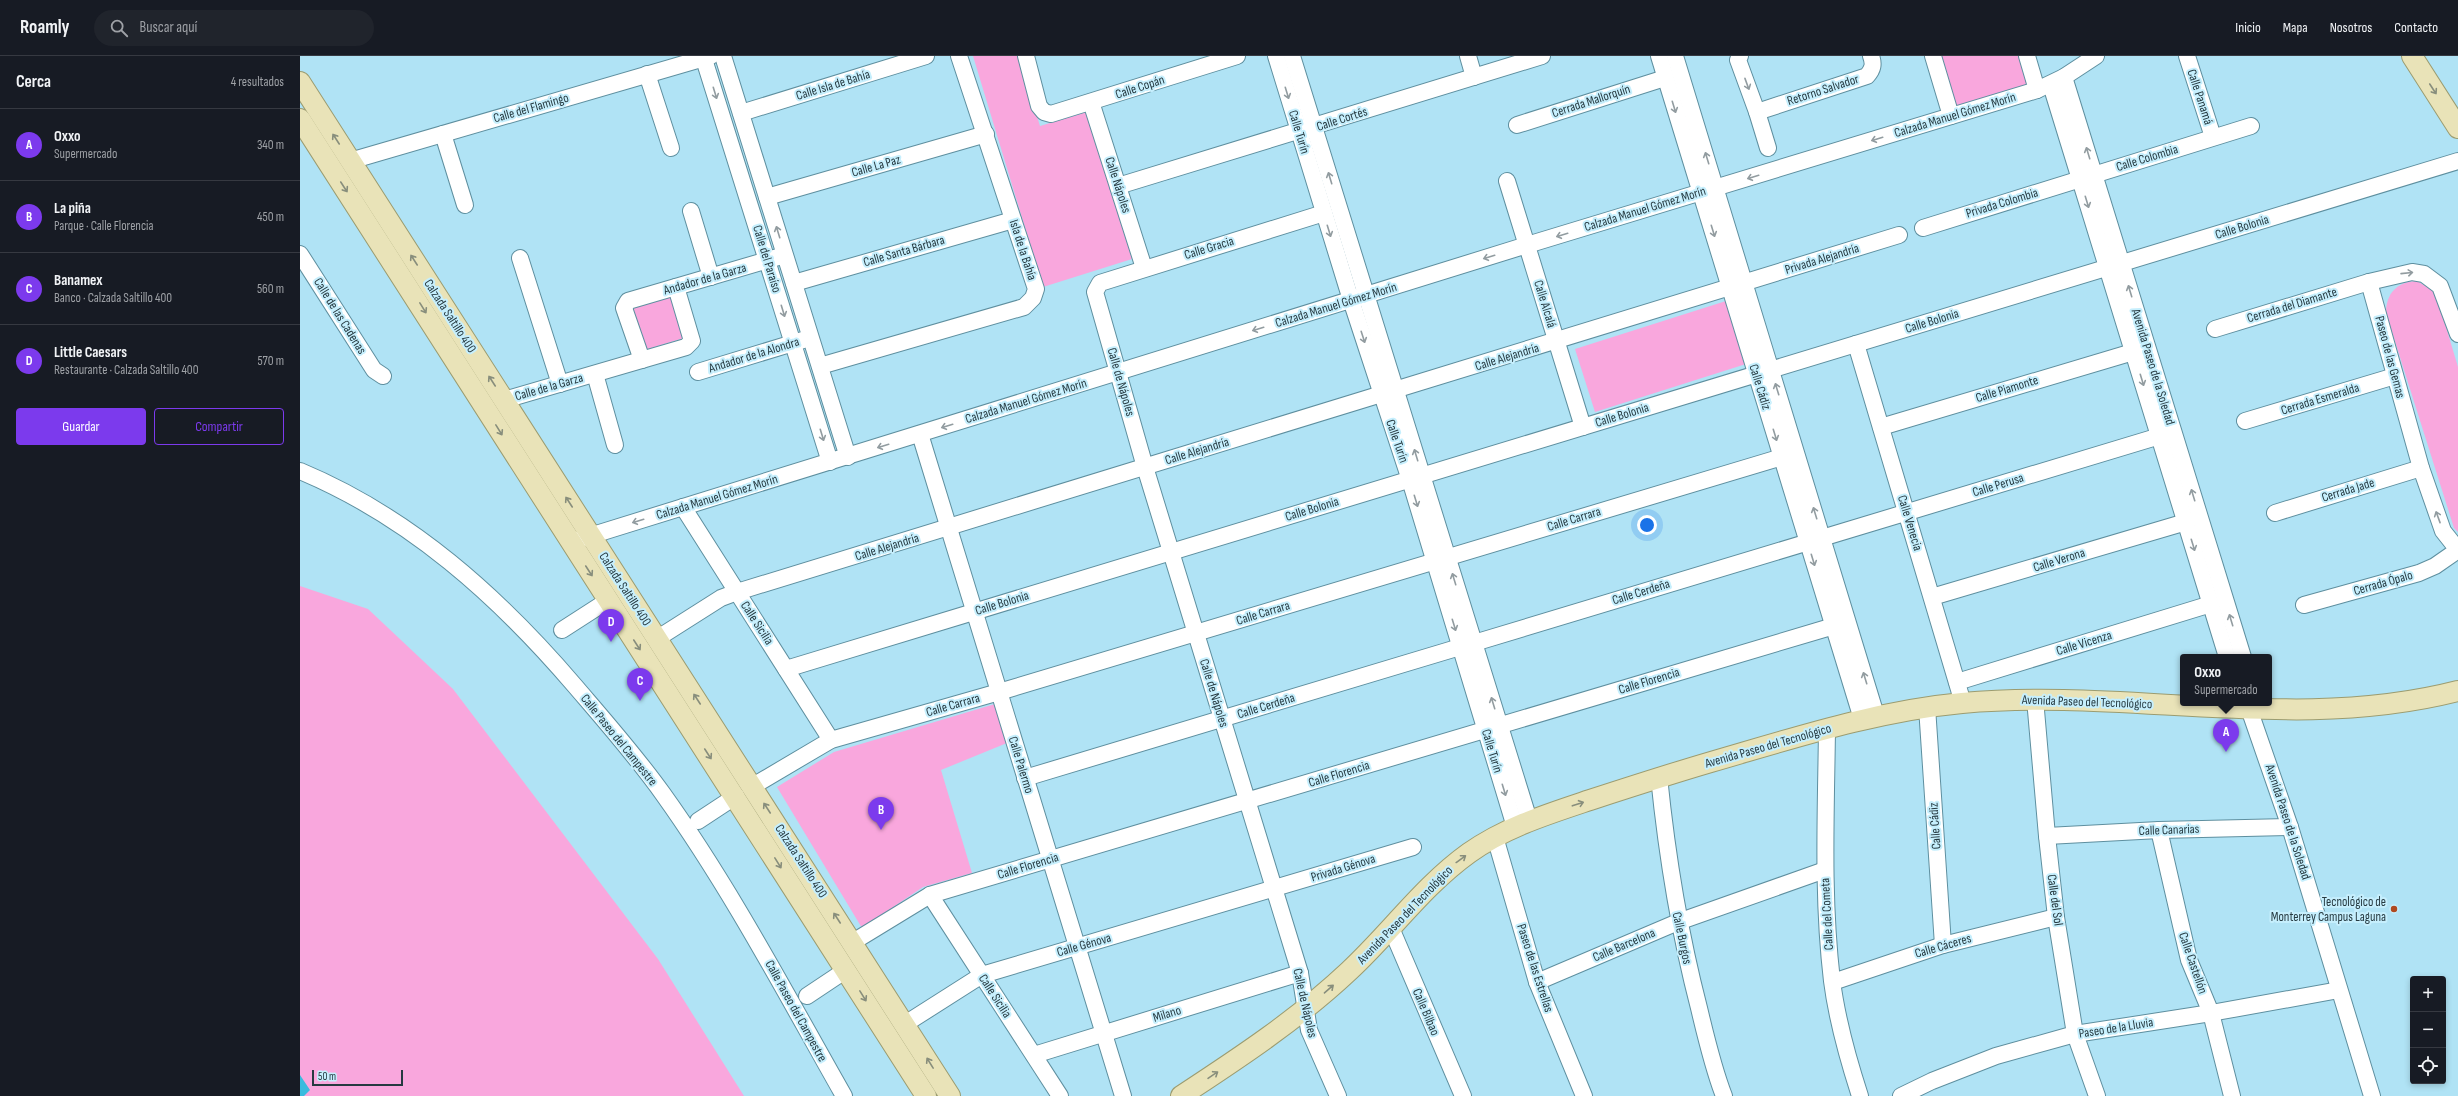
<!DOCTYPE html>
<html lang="es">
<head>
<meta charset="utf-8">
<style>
	body { margin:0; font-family:"Sofia Sans Condensed",sans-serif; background:#20242c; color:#f1f3f6 }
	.controls { position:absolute; right:12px; bottom:12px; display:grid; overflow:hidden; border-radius:4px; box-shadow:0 2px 6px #0003 }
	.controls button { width:36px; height:36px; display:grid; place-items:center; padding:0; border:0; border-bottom:1px solid #363941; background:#171b24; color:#f1f3f6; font:20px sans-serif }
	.scale { position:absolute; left:12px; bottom:10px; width:91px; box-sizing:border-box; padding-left:4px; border:2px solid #263a41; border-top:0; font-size:11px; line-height:14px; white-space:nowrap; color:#263a41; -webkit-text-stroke:3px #c6effd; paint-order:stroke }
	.you { position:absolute; left:1347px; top:469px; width:14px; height:14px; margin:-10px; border:3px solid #fff; border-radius:50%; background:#1a73e8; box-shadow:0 0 0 6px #1a73e833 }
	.badge { display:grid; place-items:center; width:26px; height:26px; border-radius:50%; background:#7c3aed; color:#fff; font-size:13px; font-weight:700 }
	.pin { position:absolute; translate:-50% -33px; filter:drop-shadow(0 1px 2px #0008) }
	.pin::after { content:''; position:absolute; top:21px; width:14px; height:12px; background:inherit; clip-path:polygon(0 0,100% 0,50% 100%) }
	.popup { position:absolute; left:1880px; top:598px; width:92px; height:52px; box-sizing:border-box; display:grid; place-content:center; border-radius:4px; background:#171b24; filter:drop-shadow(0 1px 3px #0005); font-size:13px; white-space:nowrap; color:#9ea1a6 }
	.popup b { font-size:15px; color:#f1f3f6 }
	.popup::after { content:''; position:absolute; left:50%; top:100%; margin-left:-8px; border:8px solid transparent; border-top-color:#171b24 }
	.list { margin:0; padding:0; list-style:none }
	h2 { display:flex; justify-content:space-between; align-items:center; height:52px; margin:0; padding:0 16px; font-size:17px }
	h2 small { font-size:13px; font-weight:400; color:#9ea1a6 }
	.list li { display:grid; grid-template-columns:26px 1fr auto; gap:12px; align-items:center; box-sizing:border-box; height:72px; padding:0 16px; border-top:1px solid #363941 }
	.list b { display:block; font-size:15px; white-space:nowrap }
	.list p { margin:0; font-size:13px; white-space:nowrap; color:#9ea1a6 }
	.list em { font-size:13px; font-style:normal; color:#9ea1a6 }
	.actions { display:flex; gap:8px; padding:12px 16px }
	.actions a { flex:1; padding:9px 0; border:1px solid #7c3aed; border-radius:4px; text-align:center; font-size:14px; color:#7c3aed }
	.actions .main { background:#7c3aed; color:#fff }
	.icon { flex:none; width:22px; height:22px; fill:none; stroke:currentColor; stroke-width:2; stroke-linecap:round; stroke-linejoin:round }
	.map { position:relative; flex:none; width:2158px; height:1040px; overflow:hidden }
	header { display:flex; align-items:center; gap:24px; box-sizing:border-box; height:56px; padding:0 20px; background:#171b24; border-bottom:1px solid #363941 }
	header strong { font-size:19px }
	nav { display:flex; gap:22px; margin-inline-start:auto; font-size:14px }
	.search { width:280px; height:36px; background:#20242c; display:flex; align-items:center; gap:10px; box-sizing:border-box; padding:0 14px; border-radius:22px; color:#9ea1a6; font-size:15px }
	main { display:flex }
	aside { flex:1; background:#171b24 }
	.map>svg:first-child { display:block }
	.green { fill:#f9a7dd }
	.water { fill:#39bbde }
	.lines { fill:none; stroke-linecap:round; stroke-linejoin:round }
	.minor-casing { stroke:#5e8f9f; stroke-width:18 }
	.major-casing { stroke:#9b9c70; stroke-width:22 }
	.minor { stroke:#fff; stroke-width:16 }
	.major { stroke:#e9e3b8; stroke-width:20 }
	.oneway { stroke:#929ca0 }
	.oneway2 { stroke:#888e7c }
	.poi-dot { fill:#af491f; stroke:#c6effd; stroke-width:1.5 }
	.labels { text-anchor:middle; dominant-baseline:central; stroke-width:4; stroke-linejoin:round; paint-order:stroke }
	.street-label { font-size:13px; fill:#263a41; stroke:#c6effd }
	.poi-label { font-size:13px; fill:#263a41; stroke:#c6effd; text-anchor:end }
</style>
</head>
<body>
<header>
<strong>Roamly</strong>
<div class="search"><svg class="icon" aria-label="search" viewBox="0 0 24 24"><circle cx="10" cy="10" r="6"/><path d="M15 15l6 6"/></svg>Buscar aquí</div>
<nav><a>Inicio</a><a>Mapa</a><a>Nosotros</a><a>Contacto</a></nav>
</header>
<main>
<aside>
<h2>Cerca<small>4 resultados</small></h2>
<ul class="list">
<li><span class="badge">A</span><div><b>Oxxo</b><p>Supermercado</p></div><em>340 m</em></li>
<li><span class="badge">B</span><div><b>La piña</b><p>Parque · Calle Florencia</p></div><em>450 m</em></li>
<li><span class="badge">C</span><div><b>Banamex</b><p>Banco · Calzada Saltillo 400</p></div><em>560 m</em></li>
<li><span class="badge">D</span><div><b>Little Caesars</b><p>Restaurante · Calzada Saltillo 400</p></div><em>570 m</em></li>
</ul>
<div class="actions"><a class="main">Guardar</a><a>Compartir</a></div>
</aside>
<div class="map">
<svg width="2158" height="1040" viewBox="0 0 2158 1040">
	<rect width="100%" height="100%" fill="#b0e3f5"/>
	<!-- green -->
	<g class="green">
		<path d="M673 0H718L740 70 787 56 832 203 743 231Z"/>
		<path d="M1636 0H1724L1734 32 1653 57Z"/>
		<path d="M2117 225 2132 234 2137 241 2158 311V476L2154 472 2086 257C2086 237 2097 226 2117 225Z"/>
		<path d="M368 232 384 282 344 294 329 244Z"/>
		<path d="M1426 245 1446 308 1295 356 1275 293Z"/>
		<path d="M0 530 68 553 153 633 358 903 444 1040H0Z"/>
		<path d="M695 648 707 687 641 714 672 817 623 831 562 872 477 731 534 696Z"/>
	</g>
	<!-- water -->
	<path class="water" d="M0 1019 10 1034 4 1040H0Z"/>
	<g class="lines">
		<!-- minor casing -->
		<g class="minor-casing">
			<g id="minor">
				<path d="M403 0 530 406"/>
				<path d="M423 0 548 401"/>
				<path d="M726 0 739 50 744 56 751 58 937 0"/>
				<path d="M976 0 1051 244 1110 424 1215 771"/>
				<path d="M992 0 1229 764"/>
				<path d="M1168 0 1174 21"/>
				<path d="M1359 0 1562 663"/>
				<path d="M1375 0 1576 659"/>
				<path d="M1440 0 1438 4 1457 56 1468 92"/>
				<path d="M1633 0 1651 60"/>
				<path d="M1727 0 1737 34"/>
				<path d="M1887 0 1913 81"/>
				<path d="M347 18 371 92"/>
				<path d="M1764 21 1943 601"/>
				<path d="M1751 29 1927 601"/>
				<path d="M791 46 844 212"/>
				<path d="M1457 56 1567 20C1573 13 1574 8 1571 0"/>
				<path d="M441 57 626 0"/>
				<path d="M1217 69 1365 22"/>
				<path d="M143 78 165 149"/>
				<path d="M50 105 411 0"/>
				<path d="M1207 125 1283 371"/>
				<path d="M818 130 1242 0"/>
				<path d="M467 141 686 78"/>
				<path d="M391 155 411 221"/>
				<path d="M1024 157 800 227 795 236 845 411 1000 917 1009 974 1038 1040"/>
				<path d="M1623 172 1951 70"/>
				<path d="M0 198 74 314 83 320"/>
				<path d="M220 202 260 328"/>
				<path d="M494 227 713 164"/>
				<path d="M1915 273 2069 226 2112 216 2124 218 2140 230 2158 278"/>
				<path d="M1556 288 1663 647"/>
				<path d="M342 304 324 252 328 245 478 201"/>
				<path d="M520 310 724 251 733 242 736 233 659 0"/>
				<path d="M398 316 503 284"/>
				<path d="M295 318 315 389"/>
				<path d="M204 344 386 291 392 285 376 231"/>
				<path d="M1945 365 2095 320"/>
				<path d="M1581 371 1833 296"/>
				<path d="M620 378 823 1040"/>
				<path d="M0 415C110 461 198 540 275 630 305 665 336 700 363 738 431 833 486 938 544 1040"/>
				<path d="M383 451 531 684"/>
				<path d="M1975 457 2121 412"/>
				<path d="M280 483 1227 189 1737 34 1764 21 1796 0"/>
				<path d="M1632 541 1886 466"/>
				<path d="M2004 549 2119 517 2135 510 2158 494 2143 475 2121 412 2069 226"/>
				<path d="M262 574 307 545"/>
				<path d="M358 582 421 542 437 536 1599 179"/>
				<path d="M1174 587 1873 376"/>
				<path d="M486 613 2158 105"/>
				<path d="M1657 626 1911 548"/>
				<path d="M1735 643 1747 780 1756 861 1775 978 1797 1040"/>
				<path d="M1947 647 1990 771 2072 1040"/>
				<path d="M1627 651 1643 889"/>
				<path d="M1527 673C1526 757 1522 841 1532 925 1537 964 1548 1003 1560 1040"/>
				<path d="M1359 721C1367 800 1379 875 1399 952 1406 981 1413 1012 1424 1040"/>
				<path d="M725 722 1160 591"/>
				<path d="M453 730 531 684 699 636 1482 401"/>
				<path d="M398 765 436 740"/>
				<path d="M1859 774 1889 904 1911 957 1932 1040"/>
				<path d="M1747 780 1859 774 1990 771"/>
				<path d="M1195 781 1237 926 1284 1040"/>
				<path d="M630 839 760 1040"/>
				<path d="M1091 872 1163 1040"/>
				<path d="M553 886 630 839 1534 570"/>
				<path d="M1237 926 1378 866 1525 814"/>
				<path d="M1533 926 1643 889 1756 861"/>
				<path d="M507 940 546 914"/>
				<path d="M605 968 682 919 1113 791"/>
				<path d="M734 999 1000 917"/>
				<path d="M1601 1040 1632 1025 1696 1000 1775 978 1911 957 2039 934"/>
			</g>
		</g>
		<!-- major casing -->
		<g class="major-casing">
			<g id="major">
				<path d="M2112 0 2158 72"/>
				<path d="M0 26 650 1040"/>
				<path d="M0 63 626 1040"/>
				<path d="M881 1040C939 1002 998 963 1049 915 1090 877 1123 830 1169 797 1206 771 1248 758 1290 744 1330 731 1370 718 1411 706 1494 682 1576 655 1662 647 1828 632 1995 677 2158 635"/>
			</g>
		</g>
		<!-- minor -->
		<use href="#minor" class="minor"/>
		<!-- major -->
		<use href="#major" class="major"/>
	</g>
	<!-- one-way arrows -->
	<defs><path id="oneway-shaft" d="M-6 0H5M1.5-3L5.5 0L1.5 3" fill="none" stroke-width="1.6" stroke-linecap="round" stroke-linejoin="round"/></defs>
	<g class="oneway">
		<use href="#oneway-shaft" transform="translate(1447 28) rotate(70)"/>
		<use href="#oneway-shaft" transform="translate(415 37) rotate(73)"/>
		<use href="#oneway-shaft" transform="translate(987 37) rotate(73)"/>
		<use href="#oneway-shaft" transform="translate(1374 51) rotate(73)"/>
		<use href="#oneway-shaft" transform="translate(1577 83) rotate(163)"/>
		<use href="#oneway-shaft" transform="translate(1788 97) rotate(-107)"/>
		<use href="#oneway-shaft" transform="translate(1407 102) rotate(-107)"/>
		<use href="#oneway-shaft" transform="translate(1453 121) rotate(163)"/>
		<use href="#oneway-shaft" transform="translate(1030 122) rotate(-107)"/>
		<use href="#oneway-shaft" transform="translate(1787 146) rotate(73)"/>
		<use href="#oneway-shaft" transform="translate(1029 175) rotate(73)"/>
		<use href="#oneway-shaft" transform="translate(1413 175) rotate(73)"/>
		<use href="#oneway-shaft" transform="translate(478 176) rotate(-107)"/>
		<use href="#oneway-shaft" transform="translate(1262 179) rotate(163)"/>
		<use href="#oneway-shaft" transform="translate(1189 201) rotate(163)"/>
		<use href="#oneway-shaft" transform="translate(2107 217) rotate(-6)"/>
		<use href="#oneway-shaft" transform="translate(1830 235) rotate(-107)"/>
		<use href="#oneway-shaft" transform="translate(483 255) rotate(73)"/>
		<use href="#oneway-shaft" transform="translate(958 273) rotate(163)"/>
		<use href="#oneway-shaft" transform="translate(1063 281) rotate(72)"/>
		<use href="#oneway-shaft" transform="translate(1842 324) rotate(73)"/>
		<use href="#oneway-shaft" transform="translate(1477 333) rotate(-107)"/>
		<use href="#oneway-shaft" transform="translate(647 370) rotate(163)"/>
		<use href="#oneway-shaft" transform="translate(522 379) rotate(73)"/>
		<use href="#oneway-shaft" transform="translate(1475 379) rotate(73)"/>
		<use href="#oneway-shaft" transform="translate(583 390) rotate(163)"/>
		<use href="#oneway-shaft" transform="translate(1116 399) rotate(-107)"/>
		<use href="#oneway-shaft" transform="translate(1893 439) rotate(-107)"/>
		<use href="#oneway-shaft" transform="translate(1116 445) rotate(73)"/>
		<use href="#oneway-shaft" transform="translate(1515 457) rotate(-107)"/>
		<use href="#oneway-shaft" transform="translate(2138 461) rotate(-110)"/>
		<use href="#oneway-shaft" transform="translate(338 465) rotate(163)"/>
		<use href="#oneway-shaft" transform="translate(1893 489) rotate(73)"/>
		<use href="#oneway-shaft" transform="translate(1513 504) rotate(73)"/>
		<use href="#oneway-shaft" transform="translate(1154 523) rotate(-107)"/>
		<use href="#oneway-shaft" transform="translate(1931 564) rotate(-107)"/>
		<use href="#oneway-shaft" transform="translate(1154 569) rotate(73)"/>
		<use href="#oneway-shaft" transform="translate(1565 622) rotate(-107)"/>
		<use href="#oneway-shaft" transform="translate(1193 647) rotate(-107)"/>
		<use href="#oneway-shaft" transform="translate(1204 734) rotate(73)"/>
	</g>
	<g class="oneway2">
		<use href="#oneway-shaft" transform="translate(2133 33) rotate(57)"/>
		<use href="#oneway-shaft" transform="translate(36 83) rotate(-123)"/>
		<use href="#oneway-shaft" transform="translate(44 131) rotate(57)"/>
		<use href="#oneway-shaft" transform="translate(114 204) rotate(-123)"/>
		<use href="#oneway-shaft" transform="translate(123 252) rotate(58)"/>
		<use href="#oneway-shaft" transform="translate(192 325) rotate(-123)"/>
		<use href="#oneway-shaft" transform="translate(199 374) rotate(58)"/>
		<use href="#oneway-shaft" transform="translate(269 446) rotate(-123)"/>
		<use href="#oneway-shaft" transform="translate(289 515) rotate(57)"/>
		<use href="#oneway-shaft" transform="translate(337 589) rotate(57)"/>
		<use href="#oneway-shaft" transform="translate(397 643) rotate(-123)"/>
		<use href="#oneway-shaft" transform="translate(408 698) rotate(57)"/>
		<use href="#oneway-shaft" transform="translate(1278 748) rotate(-18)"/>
		<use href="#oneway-shaft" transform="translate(467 752) rotate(-123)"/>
		<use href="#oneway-shaft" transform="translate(1161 803) rotate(-36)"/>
		<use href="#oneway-shaft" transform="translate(478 807) rotate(58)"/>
		<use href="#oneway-shaft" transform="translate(537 862) rotate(-123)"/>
		<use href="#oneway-shaft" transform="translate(1029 933) rotate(-41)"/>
		<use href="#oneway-shaft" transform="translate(563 940) rotate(58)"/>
		<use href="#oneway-shaft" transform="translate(630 1007) rotate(-122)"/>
		<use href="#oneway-shaft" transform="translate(913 1019) rotate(-34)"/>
	</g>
	<!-- markers -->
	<circle class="poi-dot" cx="2094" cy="853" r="4"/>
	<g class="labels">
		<!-- street labels -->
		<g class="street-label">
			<text transform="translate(533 29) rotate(-17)">Calle Isla de Bahía</text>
			<text transform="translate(840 31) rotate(-18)">Calle Copán</text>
			<text transform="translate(1523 34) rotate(-18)">Retorno Salvador</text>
			<text transform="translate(1900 41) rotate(72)">Calle Panamá</text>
			<text transform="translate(1291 45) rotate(-18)">Cerrada Mallorquín</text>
			<text transform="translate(231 52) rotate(-16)">Calle del Flamingo</text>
			<text transform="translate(1655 59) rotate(-17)">Calzada Manuel Gómez Morín</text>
			<text transform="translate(1042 63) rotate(-18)">Calle Cortés</text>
			<text transform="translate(999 76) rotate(73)">Calle Turín</text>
			<text transform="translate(1847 102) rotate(-17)">Calle Colombia</text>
			<text transform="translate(576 110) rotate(-16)">Calle La Paz</text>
			<text transform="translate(818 129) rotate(72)">Calle Nápoles</text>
			<text transform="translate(1702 147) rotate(-17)">Privada Colombia</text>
			<text transform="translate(1345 153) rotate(-17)">Calzada Manuel Gómez Morín</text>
			<text transform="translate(1942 171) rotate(-17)">Calle Bolonia</text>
			<text transform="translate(909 192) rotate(-17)">Calle Gracia</text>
			<text transform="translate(723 194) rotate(72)">Isla de la Bahía</text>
			<text transform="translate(604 195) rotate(-16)">Calle Santa Bárbara</text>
			<text transform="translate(467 203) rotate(73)">Calle del Paraíso</text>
			<text transform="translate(1522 203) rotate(-17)">Privada Alejandría</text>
			<text transform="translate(405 223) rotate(-16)">Andador de la Garza</text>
			<text transform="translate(1245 248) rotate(73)">Calle Alcalá</text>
			<text transform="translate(1036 249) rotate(-17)">Calzada Manuel Gómez Morín</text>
			<text transform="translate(1992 249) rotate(-17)">Cerrada del Diamante</text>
			<text transform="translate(40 260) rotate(58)">Calle de las Cadenas</text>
			<text transform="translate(150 260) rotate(57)">Calzada Saltillo 400</text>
			<text transform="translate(1632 265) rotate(-17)">Calle Bolonia</text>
			<text transform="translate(454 299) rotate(-17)">Andador de la Alondra</text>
			<text transform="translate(1207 301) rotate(-17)">Calle Alejandría</text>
			<text transform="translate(2090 301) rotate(75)">Paseo de las Gemas</text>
			<text transform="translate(1853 311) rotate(73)">Avenida Paseo de la Soledad</text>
			<text transform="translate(821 326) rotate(74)">Calle de Nápoles</text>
			<text transform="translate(249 331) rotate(-16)">Calle de la Garza</text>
			<text transform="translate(1460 331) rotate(73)">Calle Cádiz</text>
			<text transform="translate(1707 333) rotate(-17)">Calle Piamonte</text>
			<text transform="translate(2020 343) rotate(-17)">Cerrada Esmeralda</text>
			<text transform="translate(726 345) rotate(-17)">Calzada Manuel Gómez Morín</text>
			<text transform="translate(1322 359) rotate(-17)">Calle Bolonia</text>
			<text transform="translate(1097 385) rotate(71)">Calle Turín</text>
			<text transform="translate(897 395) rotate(-17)">Calle Alejandría</text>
			<text transform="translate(1698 429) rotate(-17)">Calle Perusa</text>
			<text transform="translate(2048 434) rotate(-17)">Cerrada Jade</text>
			<text transform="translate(417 441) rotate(-17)">Calzada Manuel Gómez Morín</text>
			<text transform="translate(1012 453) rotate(-17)">Calle Bolonia</text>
			<text transform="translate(1274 463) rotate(-17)">Calle Carrara</text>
			<text transform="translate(1610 467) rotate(73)">Calle Venecia</text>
			<text transform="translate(587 491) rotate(-17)">Calle Alejandría</text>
			<text transform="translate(1759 504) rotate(-17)">Calle Verona</text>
			<text transform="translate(2083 527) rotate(-16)">Cerrada Ópalo</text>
			<text transform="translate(325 533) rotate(57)">Calzada Saltillo 400</text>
			<text transform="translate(1341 536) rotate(-17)">Calle Cerdeña</text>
			<text transform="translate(702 547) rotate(-17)">Calle Bolonia</text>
			<text transform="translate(963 557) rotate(-17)">Calle Carrara</text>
			<text transform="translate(457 567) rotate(57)">Calle Sicilia</text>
			<text transform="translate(1784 587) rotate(-17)">Calle Vicenza</text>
			<text transform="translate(1349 625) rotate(-17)">Calle Florencia</text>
			<text transform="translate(914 637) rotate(73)">Calle de Nápoles</text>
			<text transform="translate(1787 646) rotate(2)">Avenida Paseo del Tecnológico</text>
			<text transform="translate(653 649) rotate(-16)">Calle Carrara</text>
			<text transform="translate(966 650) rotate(-17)">Calle Cerdeña</text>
			<text transform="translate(319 684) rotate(51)">Calle Paseo del Campestre</text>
			<text transform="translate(1468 690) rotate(-16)">Avenida Paseo del Tecnológico</text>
			<text transform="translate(1192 695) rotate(73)">Calle Turín</text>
			<text transform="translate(721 709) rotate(73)">Calle Palermo</text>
			<text transform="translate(1039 718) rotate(-17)">Calle Florencia</text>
			<text transform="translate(1988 766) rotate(72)">Avenida Paseo de la Soledad</text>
			<text transform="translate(1635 770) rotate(-94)">Calle Cádiz</text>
			<text transform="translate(1869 774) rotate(-2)">Calle Canarias</text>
			<text transform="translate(501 805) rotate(57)">Calzada Saltillo 400</text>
			<text transform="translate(728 810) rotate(-17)">Calle Florencia</text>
			<text transform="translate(1043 812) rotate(-17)">Privada Génova</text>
			<text transform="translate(1755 844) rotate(82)">Calle del Sol</text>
			<text transform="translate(1527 858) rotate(-93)">Calle del Cometa</text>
			<text transform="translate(1105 859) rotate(-46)">Avenida Paseo del Tecnológico</text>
			<text transform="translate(1382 882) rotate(78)">Calle Burgos</text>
			<text transform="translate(784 889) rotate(-16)">Calle Génova</text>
			<text transform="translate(1324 889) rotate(-23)">Calle Barcelona</text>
			<text transform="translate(1643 890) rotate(-16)">Calle Cáceres</text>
			<text transform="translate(1893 907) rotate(71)">Calle Castellón</text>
			<text transform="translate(1235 912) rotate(72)">Paseo de las Estrellas</text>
			<text transform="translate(695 940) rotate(57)">Calle Sicilia</text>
			<text transform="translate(1005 947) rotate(77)">Calle de Nápoles</text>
			<text transform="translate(496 955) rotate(61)">Calle Paseo del Campestre</text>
			<text transform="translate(1126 956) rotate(67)">Calle Bilbao</text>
			<text transform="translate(867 958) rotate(-17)">Milano</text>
			<text transform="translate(1816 972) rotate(-9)">Paseo de la Lluvia</text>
		</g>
		<!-- poi labels -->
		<g class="poi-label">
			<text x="2086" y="846">Tecnológico de<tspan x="2086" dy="15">Monterrey Campus Laguna</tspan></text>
		</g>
	</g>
</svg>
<div class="controls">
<button>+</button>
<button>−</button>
<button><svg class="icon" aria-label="locate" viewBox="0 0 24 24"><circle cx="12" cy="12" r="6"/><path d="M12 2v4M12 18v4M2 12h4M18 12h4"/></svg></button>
</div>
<div class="scale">50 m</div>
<div class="you"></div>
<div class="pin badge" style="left:1926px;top:696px">A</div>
<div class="popup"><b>Oxxo</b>Supermercado</div>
<div class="pin badge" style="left:581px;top:774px">B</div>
<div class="pin badge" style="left:340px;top:645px">C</div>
<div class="pin badge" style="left:311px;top:586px">D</div>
</div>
</main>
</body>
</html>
